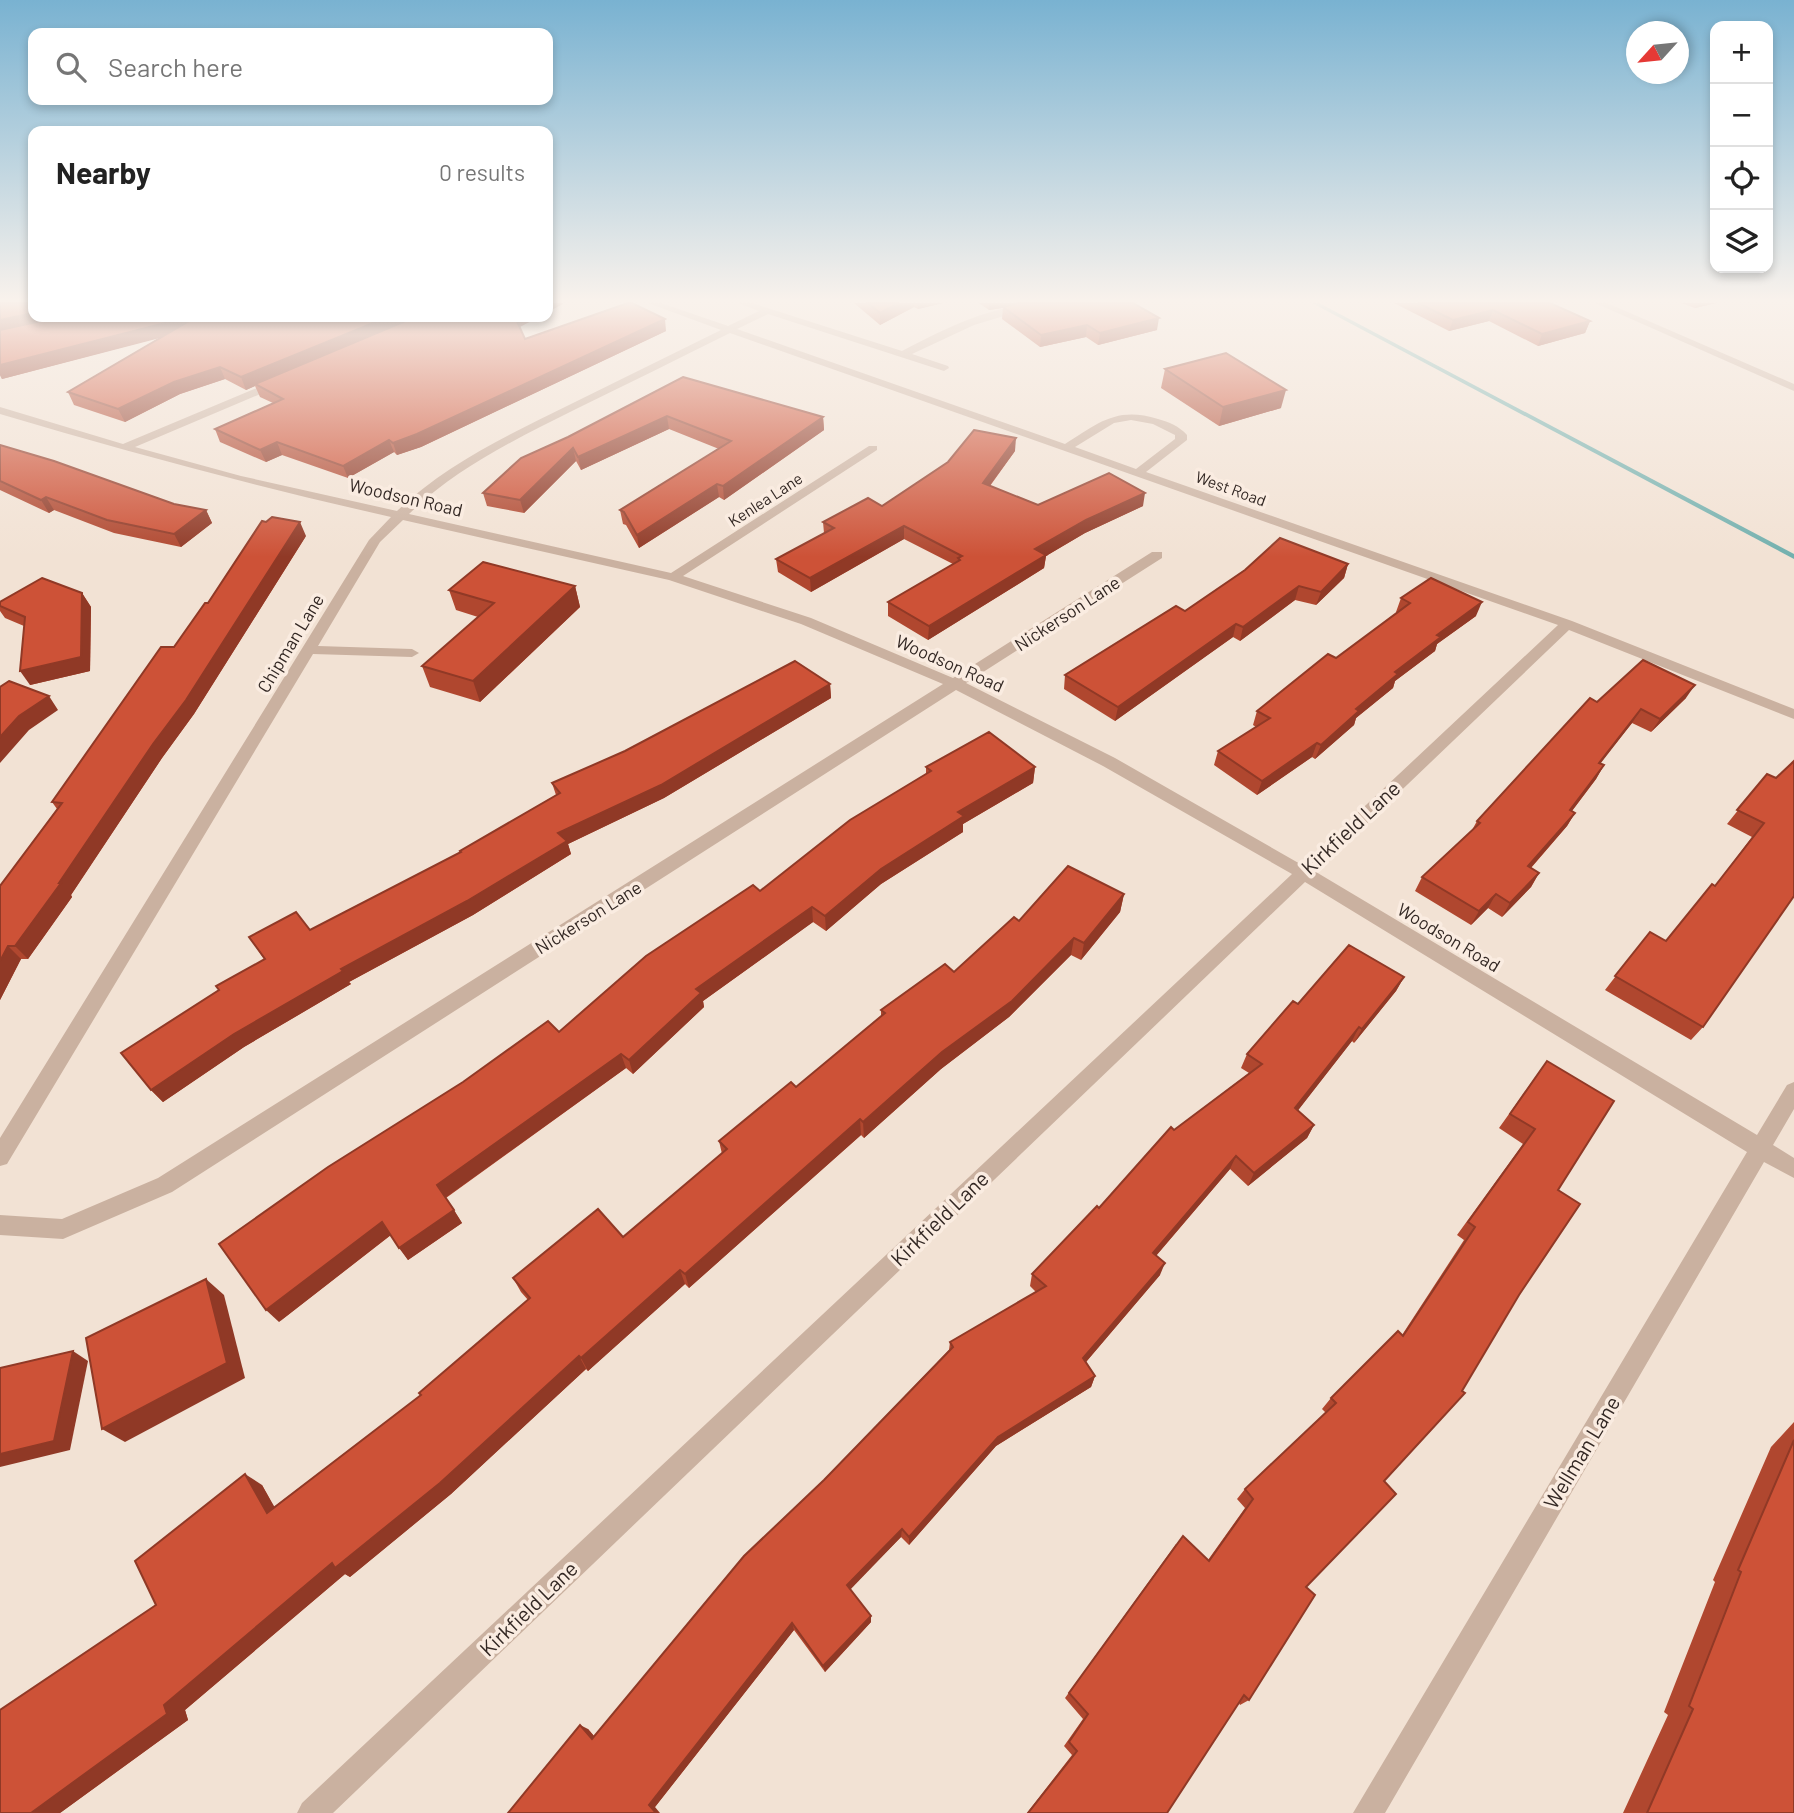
<!DOCTYPE html>
<html lang="en">
<head>
<meta charset="utf-8">
<style>
	body { margin:0; font-family:Barlow,sans-serif; background:#f6f6f6; color:#222 }
	.controls { position:absolute; right:21px; top:21px; display:grid; overflow:hidden; border-radius:14px; box-shadow:0 4px 10px #0003 }
	.controls button { width:63px; height:63px; display:grid; place-items:center; padding:0; border:0; border-bottom:2px solid #e0e0e0; background:#fff; color:#222; font:35px sans-serif }
	.compass { position:absolute; left:1626px; top:21px; width:63px; height:63px; border-radius:50%; background:#fff; box-shadow:0 4px 10px #0003; rotate:243deg }
	.list { margin:0; padding:0; list-style:none }
	h2 { display:flex; justify-content:space-between; align-items:center; height:91px; margin:0; padding:0 28px; font-size:30px }
	h2 small { font-size:23px; font-weight:400; color:#767676 }
	.icon { flex:none; width:38px; height:38px; fill:none; stroke:currentColor; stroke-width:2; stroke-linecap:round; stroke-linejoin:round }
	.map { position:relative; flex:none; width:1794px; height:1813px; overflow:hidden }
	.search { position:absolute; background:#fff; box-shadow:0 4px 10px #0003; left:28px; top:28px; width:525px; height:77px; display:flex; align-items:center; gap:18px; box-sizing:border-box; padding:0 24px; border-radius:14px; color:#767676; font-size:26px }
	.panel { position:absolute; background:#fff; box-shadow:0 4px 10px #0003; left:28px; top:126px; width:525px; height:196px; border-radius:14px }
	.map>svg:first-child { display:block }
	.lines { fill:none; stroke-linecap:round; stroke-linejoin:round }
	.stream { fill:#72b0ae; fill-rule:evenodd }
	.minor { fill:#cab1a0; fill-rule:evenodd }
	.wall { fill:#b0472f }
	.shaded-wall { fill:#903926 }
	.building { fill:#cd5237; stroke:#903926; stroke-width:2 }
	.labels { text-anchor:middle; dominant-baseline:central; stroke-width:7; stroke-linejoin:round; paint-order:stroke }
	.far-street-label { font-size:16px; fill:#332824; stroke:#faece1 }
	.street-label { font-size:18px; fill:#332824; stroke:#faece1 }
	.near-street-label { font-size:21px; fill:#332824; stroke:#faece1 }
</style>
</head>
<body>
<div class="map">
<svg width="1794" height="1813" viewBox="0 0 1794 1813">
	<rect width="100%" height="100%" fill="#f2e2d4"/>
	<g class="lines">
		<!-- stream -->
		<path class="stream" d="M1312 303H1319L1794 554V559Z"/>
		<!-- minor -->
		<g class="minor">
			<path d="M648 303H661L728 326 759 311 738 303H752L902 351C946 328 996 303 1047 303L974 325 912 354 948 366 949 368 944 371 768 314 737 329 1065 444C1098 423 1117 406 1158 419 1169 422 1179 426 1187 435V440L1146 472 1572 621 1794 709V719L1569 630 1316 872 1757 1135 1787 1085 1794 1082V1109L1773 1145 1794 1158V1178L1764 1162 1385 1813H1353L1747 1152 1305 882 333 1813H297L302 1803 1292 874 1103 766 956 690 172 1192 63 1239 0 1235V1215L62 1219 158 1178 943 684 801 624 669 580 403 520 380 542 318 646 412 649 419 653 412 657 313 654 7 1164 0 1166V1138L369 540 391 517C259 487 130 453 0 414V407L123 444 276 380H284V384L135 447 241 476 397 511C446 464 510 434 571 404 621 379 671 355 721 330ZM730 333 1558 625 1302 865 1115 758 966 683 1162 558V552H1152L953 678 811 618 683 576 877 450V446H869L671 573 409 514C456 468 518 438 576 409 627 384 678 359 730 333ZM1131 420 1153 424 1175 435V439L1136 469 1075 447 1114 423Z"/>
			<path d="M1595 303H1607L1794 384V391Z"/>
		</g>
	</g>
	<!-- wall -->
	<g class="wall">
		<path d="M0 303 33 317 520 327 525 339 666 331 421 447 397 455 394 452 348 478 282 455 266 462 220 442 215 429 273 403 260 397 255 386 246 390 225 379 180 394 125 422 74 405 68 392 161 337 2 379 0 375Z"/>
		<path d="M854 303H943L918 309 914 307 880 325Z"/>
		<path d="M979 303H1133L1157 330 1098 345 1086 337 1040 347 1002 319 1003 308 989 310Z"/>
		<path d="M1394 303H1550L1590 321 1585 333 1538 346 1489 321 1449 331Z"/>
		<path d="M1681 303H1716L1695 308Z"/>
		<path d="M1165 369 1281 408 1219 426 1161 388Z"/>
		<path d="M683 377 823 417 824 430 724 500 719 497 639 548 626 525 623 524 620 510 719 449 669 429 581 470 576 461 524 513 487 506 483 493 568 437Z"/>
		<path d="M0 445 174 504 206 510 212 523 181 547 114 533 54 510 49 513 0 490Z"/>
		<path d="M1015 451 990 486 1038 505 1143 506 1085 533 1046 556 1044 568 928 640 888 616V602L953 564 904 539 811 592 778 572 776 559 824 533 823 522 882 506Z"/>
		<path d="M306 536 194 714 162 758 71 895 72 897 28 959H21L0 1000V886L57 809 52 802 208 603Z"/>
		<path d="M1348 564 1344 578 1316 605 1295 600 1240 641 1233 637 1115 721 1064 689 1065 675 1185 611Z"/>
		<path d="M575 586 580 607 480 702 430 687 422 666 478 617 456 610 449 590Z"/>
		<path d="M82 593 91 607 90 671 30 685 24 626 5 618 0 611V602Z"/>
		<path d="M1401 598 1476 616 1437 644 1435 651 1395 681 1393 688 1356 718 1354 725 1315 759 1312 757 1257 795 1214 765 1218 751 1256 727 1253 725 1257 711 1336 658 1397 613 1396 612Z"/>
		<path d="M830 684 831 698 664 798 568 844 571 854 473 915 349 982 351 984 244 1047 163 1102 151 1090 219 990 264 959 249 937 310 930 461 853 460 851 556 795 552 783Z"/>
		<path d="M1686 698 1651 732 1632 723 1600 763 1604 765 1596 779 1572 811 1575 813 1567 826 1531 868 1539 873 1531 887 1502 917 1488 908 1471 925 1415 891 1422 877 1471 832 1477 821 1597 702Z"/>
		<path d="M1794 761 1703 1027 1691 1040 1605 990 1650 932 1666 941 1715 886 1752 837 1727 824 1767 774 1776 778Z"/>
		<path d="M926 767H1035L1033 783 963 824V832L881 884 826 931 813 922 703 1001 704 1007 633 1074 626 1068 446 1198 462 1223 408 1260 391 1235 279 1322 559 1032 926 774Z"/>
		<path d="M1124 894 1120 912 1081 960 1071 955 1009 1017 941 1069 864 1138 861 1135 689 1288 685 1284 588 1371 586 1369 451 1494 350 1577 345 1574 185 1710 188 1720 60 1813 156 1605 262 1485 274 1507 421 1395 528 1300 521 1292 513 1278 623 1237 722 1154 719 1141 796 1087 881 1016V1010L954 972 1019 921Z"/>
		<path d="M1404 977 1396 991 1354 1043 1352 1041 1298 1110 1314 1125 1307 1138 1248 1186 1230 1169 1156 1256 1160 1275 1086 1362 1095 1376 1091 1387 996 1446 909 1545 901 1537 850 1589 871 1616V1622L825 1672 794 1630 655 1807 508 1813 588 1729 594 1736 824 1480 949 1350 950 1342 1036 1292 1030 1286 1032 1274 1099 1208 1174 1130 1249 1073 1241 1068 1247 1054 1298 1004Z"/>
		<path d="M1547 1061 1558 1190 1384 1481 1306 1587 1249 1700 1240 1705 1239 1703 1167 1813H1027L1072 1755 1064 1746 1083 1719 1065 1698 1176 1544 1208 1560 1245 1508 1237 1499 1245 1489 1326 1413 1322 1409 1331 1398 1402 1335 1464 1240 1457 1235 1523 1144 1499 1128Z"/>
		<path d="M1794 1422V1813H1623L1668 1715 1664 1712 1715 1582 1713 1580 1771 1447Z"/>
	</g>
	<!-- shaded-wall -->
	<g class="shaded-wall">
		<path d="M548 303H563V304L548 312Z"/>
		<path d="M899 303H914V307L880 325V313Z"/>
		<path d="M918 303H943L918 309Z"/>
		<path d="M989 303H1032L989 310Z"/>
		<path d="M1698 303H1716L1695 308Z"/>
		<path d="M1493 310 1489 321 1449 331 1453 320Z"/>
		<path d="M33 313V317H75L0 333V320Z"/>
		<path d="M189 317H202L206 326 2 379 0 375V365Z"/>
		<path d="M388 317H420L255 384V386L246 390 241 377Z"/>
		<path d="M515 317H539L518 328Z"/>
		<path d="M1159 318 1157 330 1098 345 1100 333Z"/>
		<path d="M665 319 666 331 421 447 397 455 393 443Z"/>
		<path d="M1590 321 1585 333 1538 346 1542 334Z"/>
		<path d="M1087 325 1086 337 1040 347 1041 335Z"/>
		<path d="M220 367 225 379 180 394 125 422 118 409 174 382Z"/>
		<path d="M1286 390 1281 408 1219 426 1223 407Z"/>
		<path d="M667 416 669 429 581 470 578 457Z"/>
		<path d="M823 417 824 430 724 500 723 486Z"/>
		<path d="M1016 438 1015 451 982 496 983 483Z"/>
		<path d="M389 440 394 452 348 478 343 466Z"/>
		<path d="M277 442 282 455 266 462 260 450Z"/>
		<path d="M573 448 576 461 524 513 520 500Z"/>
		<path d="M717 484 719 497 639 548 637 535Z"/>
		<path d="M1145 493 1143 506 1085 533 1046 556 1044 568 928 640 929 626 1035 549 1086 520Z"/>
		<path d="M46 497 54 510 49 513 41 500Z"/>
		<path d="M206 510 212 523 181 547 174 534Z"/>
		<path d="M300 522 306 536 194 714 162 758 71 895 72 897 28 959 15 946 59 883Z"/>
		<path d="M904 526V539L811 592 810 578Z"/>
		<path d="M1348 564 1344 578 1316 605 1321 592Z"/>
		<path d="M575 586 580 607 480 702 473 681Z"/>
		<path d="M1299 586 1295 600 1240 641 1243 627Z"/>
		<path d="M82 593 91 607 90 671 30 685 20 671Z"/>
		<path d="M1482 602 1476 616 1437 644 1435 651 1395 681 1393 688 1356 718 1354 725 1315 759 1321 745 1356 709 1395 672 1437 635Z"/>
		<path d="M1236 624 1233 637 1115 721 1118 707Z"/>
		<path d="M830 684 831 698 664 798 568 844 571 854 473 915 349 982 351 984 244 1047 163 1102 151 1090 234 1034 341 969 558 833Z"/>
		<path d="M1695 685 1686 698 1651 732 1660 719Z"/>
		<path d="M49 696 58 710 29 730 0 763V737L19 716Z"/>
		<path d="M1641 709 1632 723 1590 777 1599 763Z"/>
		<path d="M1317 743 1312 757 1257 795 1262 781Z"/>
		<path d="M1604 765 1596 779 1562 824 1570 810Z"/>
		<path d="M1035 767 1033 783 963 824V832L881 884 826 931 825 916 881 869 958 812Z"/>
		<path d="M1575 813 1567 826 1520 880 1528 866Z"/>
		<path d="M1539 873 1531 887 1502 917 1510 903Z"/>
		<path d="M1124 894 1120 912 1081 960 1084 943Z"/>
		<path d="M1496 894 1488 908 1471 925 1479 911Z"/>
		<path d="M812 907 813 922 703 1001 704 1007 633 1074 629 1060 696 989Z"/>
		<path d="M1074 938 1071 955 1009 1017 941 1069 864 1138 863 1122 942 1052Z"/>
		<path d="M8 946 21 959 0 1000V961Z"/>
		<path d="M1404 977 1396 991 1354 1043 1362 1029Z"/>
		<path d="M1359 1027 1352 1041 1289 1122 1295 1108Z"/>
		<path d="M621 1054 626 1068 445 1198 437 1185Z"/>
		<path d="M860 1119 861 1135 689 1288 685 1274Z"/>
		<path d="M1314 1125 1307 1138 1248 1186 1254 1173Z"/>
		<path d="M1236 1156 1230 1169 1148 1265 1153 1253Z"/>
		<path d="M454 1210 462 1223 408 1260 399 1248Z"/>
		<path d="M382 1222 392 1234 279 1322 266 1310Z"/>
		<path d="M1165 1263 1160 1275 1080 1369 1083 1358Z"/>
		<path d="M680 1270 685 1284 588 1371 581 1358Z"/>
		<path d="M206 1279 224 1295 245 1378 125 1442 102 1429Z"/>
		<path d="M73 1351 88 1361 70 1450 0 1467V1454Z"/>
		<path d="M579 1356 586 1369 451 1494 350 1577 345 1574 185 1710 188 1720 60 1813H31L164 1705Z"/>
		<path d="M1095 1376 1091 1387 996 1446 909 1545V1537L998 1437Z"/>
		<path d="M245 1474 262 1485 283 1522 267 1513Z"/>
		<path d="M902 1529 901 1537 848 1592 847 1585Z"/>
		<path d="M871 1616V1622L825 1672 823 1666Z"/>
		<path d="M792 1623 794 1630 655 1807 660 1813H656L649 1805Z"/>
		<path d="M580 1725 588 1729 599 1742 592 1739Z"/>
	</g>
	<!-- building -->
	<g class="building">
		<path d="M0 303H33V313L0 320Z"/>
		<path d="M628 303H632L665 319 417 434 393 443 389 440 343 466 277 442 260 450 215 429 283 399 255 384 415 317H515L525 339Z"/>
		<path d="M868 303H899L880 313Z"/>
		<path d="M1018 303H1133L1159 318 1100 333 1087 325 1041 335 1003 307Z"/>
		<path d="M1418 303H1550L1590 321 1542 334 1493 310 1453 320Z"/>
		<path d="M59 317H189L0 365V330Z"/>
		<path d="M196 317H388L241 377 220 367 174 382 118 409 68 392Z"/>
		<path d="M1226 353 1286 390 1223 407 1165 369Z"/>
		<path d="M683 377 823 417 723 486 717 484 637 535 624 512 620 510 731 441 667 416 578 457 573 448 520 500 483 493 521 458 568 437Z"/>
		<path d="M974 430 1016 438 983 483 1038 505 1109 473 1145 493 1086 520 1035 549 1046 555 929 626 888 602 960 560 958 558 962 556 904 526 810 578 776 559 834 528 823 522 868 498 882 506 948 462Z"/>
		<path d="M0 445 54 461 174 504 206 510 174 534 107 520 46 497 41 500 0 481Z"/>
		<path d="M272 517 300 522 186 700 153 744 59 883H61L15 946H8L0 961V886L62 803 52 802 161 647H174L205 603H208L262 521 266 522Z"/>
		<path d="M1280 538 1348 564 1321 592 1299 586 1243 627 1236 624 1118 707 1065 675 1176 606 1185 611 1245 570Z"/>
		<path d="M483 562 575 586 473 681 422 666 494 603 449 590Z"/>
		<path d="M42 578 82 593 81 657 20 671 25 617 0 606V602Z"/>
		<path d="M1431 578 1482 602 1437 635 1441 637 1395 672 1398 674 1356 709 1359 711 1321 745 1317 743 1262 781 1218 751 1270 718 1257 711 1328 654 1336 658 1410 603 1401 598Z"/>
		<path d="M1643 660 1695 685 1660 719 1641 709 1599 763 1604 765 1570 810 1575 813 1528 866 1539 873 1510 903 1496 894 1479 911 1422 877 1480 823 1477 821 1590 698 1597 702Z"/>
		<path d="M795 661 830 684 661 785 558 833 567 841 467 901 341 969 343 971 234 1034 151 1090 121 1053 219 990 216 986 265 959 249 937 296 912 310 930 461 852 460 851 560 793 552 783 625 751Z"/>
		<path d="M9 681 49 696 19 716 0 737V687Z"/>
		<path d="M989 732 1035 767 958 812 964 816 881 869 825 916 812 907 696 989 701 993 629 1060 621 1054 437 1185 454 1210 399 1248 382 1222 266 1310 219 1244 328 1167 463 1082 548 1021 559 1032 646 956 753 885 760 891 850 820 931 771 926 767Z"/>
		<path d="M1794 761V896L1703 1027 1615 976 1650 932 1666 941 1712 884 1715 886 1764 823 1737 810 1767 774 1776 778Z"/>
		<path d="M1068 866 1124 894 1084 943 1074 938 1012 1001 942 1052 863 1122 860 1119 685 1274 680 1270 581 1358 579 1356 440 1483 335 1568 332 1563 164 1705 167 1714 31 1813H0V1710L156 1605 135 1561 245 1474 267 1513 421 1395 419 1393 530 1298 513 1278 598 1209 623 1237 727 1149 719 1141 791 1082 796 1087 885 1013 881 1010 945 964 954 972 1014 917 1019 921Z"/>
		<path d="M1349 945 1404 977 1362 1029 1359 1027 1295 1108 1314 1125 1254 1173 1236 1156 1153 1253 1165 1263 1083 1358 1095 1376 998 1437 909 1537 902 1529 847 1585 871 1616 823 1666 792 1623 649 1805 656 1813H508L580 1725 592 1739 744 1556 824 1480 953 1347 950 1342 1046 1286 1032 1274 1097 1206 1099 1208 1171 1127 1174 1130 1262 1064 1247 1054 1293 1001 1298 1004Z"/>
		<path d="M1547 1061 1614 1101 1558 1190 1580 1204 1519 1295 1462 1391 1465 1393 1384 1481 1396 1494 1306 1587 1315 1595 1249 1700 1244 1695 1167 1813H1028L1077 1751 1069 1742 1088 1714 1069 1693 1183 1536 1209 1561 1253 1499 1245 1489 1336 1403 1331 1398 1398 1331 1403 1336 1475 1227 1468 1222 1535 1129 1510 1114Z"/>
		<path d="M206 1279 227 1363 102 1429 86 1338Z"/>
		<path d="M73 1351 54 1441 0 1454V1368Z"/>
		<path d="M1794 1440V1813H1647L1693 1709 1689 1706 1741 1572 1738 1570Z"/>
	</g>
	<!-- sky -->
	<linearGradient id="sky" x2="0" y2="1"><stop stop-color="#79b2d1"/><stop offset="0.54" stop-color="#f9f2ec"/><stop offset="1" stop-color="#f9f2ec" stop-opacity="0"/></linearGradient>
	<rect width="1794" height="557" fill="url(#sky)"/>
	<g class="labels">
		<!-- far-street labels -->
		<g class="far-street-label">
			<text transform="translate(1231 488) rotate(20)">West Road</text>
			<text transform="translate(765 499) rotate(-33)">Kenlea Lane</text>
		</g>
		<!-- street labels -->
		<g class="street-label">
			<text transform="translate(406 497) rotate(13)">Woodson Road</text>
			<text transform="translate(1067 613) rotate(-33)">Nickerson Lane</text>
			<text transform="translate(290 643) rotate(-59)">Chipman Lane</text>
			<text transform="translate(950 663) rotate(24)">Woodson Road</text>
			<text transform="translate(588 917) rotate(-32)">Nickerson Lane</text>
			<text transform="translate(1449 937) rotate(31)">Woodson Road</text>
		</g>
		<!-- near-street labels -->
		<g class="near-street-label">
			<text transform="translate(1350 827) rotate(-43)">Kirkfield Lane</text>
			<text transform="translate(939 1218) rotate(-44)">Kirkfield Lane</text>
			<text transform="translate(1581 1452) rotate(-59)">Wellman Lane</text>
			<text transform="translate(528 1608) rotate(-44)">Kirkfield Lane</text>
		</g>
	</g>
</svg>
<div class="controls">
<button>+</button>
<button>−</button>
<button><svg class="icon" aria-label="locate" viewBox="0 0 24 24"><circle cx="12" cy="12" r="6"/><path d="M12 2v4M12 18v4M2 12h4M18 12h4"/></svg></button>
<button><svg class="icon" aria-label="layers" viewBox="0 0 24 24"><path d="M12 4l9 5-9 5-9-5zM3 14l9 5 9-5"/></svg></button>
</div>
<svg class="compass" viewBox="-18 -18 36 36"><path d="M0-13l5 13h-10z" fill="#e53935"/><path d="M0 13l5-13h-10z" fill="#767676"/></svg>
<div class="search"><svg class="icon" aria-label="search" viewBox="0 0 24 24"><circle cx="10" cy="10" r="6"/><path d="M15 15l6 6"/></svg>Search here</div>
<section class="panel">
<h2>Nearby<small>0 results</small></h2>
<ul class="list">
</ul>
</section>
</div>
</body>
</html>
